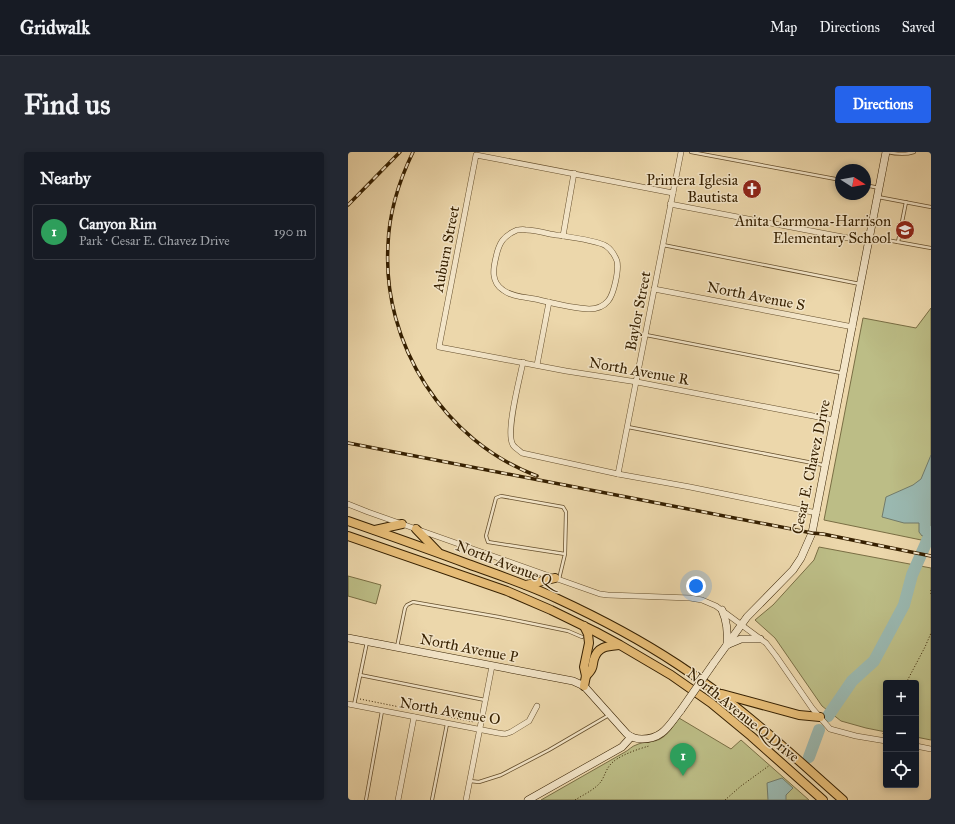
<!DOCTYPE html>
<html lang="en">
<head>
<meta charset="utf-8">
<style>
	body { margin:0; font-family:"IM FELL Great Primer",serif; background:#242831; color:#f1f3f6 }
	.controls { position:absolute; right:12px; bottom:12px; display:grid; overflow:hidden; border-radius:4px; box-shadow:0 2px 6px #0003 }
	.controls button { width:36px; height:36px; display:grid; place-items:center; padding:0; border:0; border-bottom:1px solid #363941; background:#171b24; color:#f1f3f6; font:20px sans-serif }
	.compass { position:absolute; left:487px; top:12px; width:36px; height:36px; border-radius:50%; background:#171b24; box-shadow:0 2px 6px #0003; rotate:101deg }
	.you { position:absolute; left:348px; top:434px; width:14px; height:14px; margin:-10px; border:3px solid #fff; border-radius:50%; background:#1a73e8; box-shadow:0 0 0 6px #1a73e833 }
	.badge { display:grid; place-items:center; width:26px; height:26px; border-radius:50%; background:#2563eb; color:#fff; font-size:13px; font-weight:700 }
	.pin { position:absolute; translate:-50% -33px; filter:drop-shadow(0 1px 2px #0008) }
	.pin::after { content:''; position:absolute; top:21px; width:14px; height:12px; background:inherit; clip-path:polygon(0 0,100% 0,50% 100%) }
	.list { margin:0; padding:0; list-style:none }
	h2 { display:flex; justify-content:space-between; align-items:center; height:52px; margin:0; padding:0 16px; font-size:17px }
	h2 small { font-size:13px; font-weight:400; color:#9ea1a6 }
	.list li { display:grid; grid-template-columns:26px 1fr auto; gap:12px; align-items:center; box-sizing:border-box; height:56px; margin:0 8px 8px; padding:0 8px; border:1px solid #363941; border-radius:4px }
	.list b { display:block; font-size:15px; white-space:nowrap }
	.list p { margin:0; font-size:13px; white-space:nowrap; color:#9ea1a6 }
	.list em { font-size:13px; font-style:normal; color:#9ea1a6 }
	.icon { flex:none; width:22px; height:22px; fill:none; stroke:currentColor; stroke-width:2; stroke-linecap:round; stroke-linejoin:round }
	.map { position:relative; flex:none; width:583px; height:648px; overflow:hidden; border-radius:4px }
	header { display:flex; align-items:center; gap:24px; box-sizing:border-box; height:56px; padding:0 20px; background:#171b24; border-bottom:1px solid #363941 }
	header strong { font-size:19px }
	nav { display:flex; gap:22px; margin-inline-start:auto; font-size:14px }
	.intro { display:flex; align-items:center; justify-content:space-between; box-sizing:border-box; height:96px; padding:0 24px }
	h1 { margin:0; font-size:28px }
	.button { padding:10px 18px; border-radius:4px; background:#2563eb; color:#fff; font-size:14px; font-weight:700 }
	main { display:flex; gap:24px; padding:0 24px }
	aside { flex:1; background:#171b24; border-radius:4px; box-shadow:0 2px 6px #0003 }
	.map>svg:first-child { display:block }
	.green { fill:#bcbd86; stroke:#796e44 }
	.water { fill:#9ab8b0; stroke:#727b6a }
	.lines { fill:none; stroke-linecap:round; stroke-linejoin:round }
	.river { stroke:#9ab8b0; stroke-width:12 }
	.lane-casing { stroke:#644e2c; stroke-width:4 }
	.street-casing { stroke:#644e2c; stroke-width:6 }
	.secondary-casing { stroke:#362001; stroke-width:8 }
	.primary-casing { stroke:#362001; stroke-width:10 }
	.path { stroke:#362001; stroke-width:1; stroke-dasharray:1 2; stroke-linecap:butt }
	.lane { stroke:#f3e5c8; stroke-width:2.5 }
	.street { stroke:#f3e5c8; stroke-width:5 }
	.secondary { stroke:#f3e5c8; stroke-width:7 }
	.primary { stroke:#e6bc76; stroke-width:8 }
	.rail-casing { stroke:#362001; stroke-width:3.5 }
	.rail { stroke:#f3e5c8; stroke-width:2; stroke-dasharray:6; stroke-linecap:butt }
	.secondary-bridge-casing { stroke:#362001; stroke-width:8; stroke-linecap:butt }
	.secondary-bridge { stroke:#f3e5c8; stroke-width:7 }
	.labels { text-anchor:middle; dominant-baseline:central; stroke-width:3; stroke-linejoin:round; paint-order:stroke }
	.poi-label { font-size:15px; fill:#362001; stroke:#f3e5c8; text-anchor:end }
	.street-label { font-size:15px; fill:#362001; stroke:#f3e5c8 }
</style>
</head>
<body>
<header>
<strong>Gridwalk</strong>
<nav><a>Map</a><a>Directions</a><a>Saved</a></nav>
</header>
<div class="intro"><h1>Find us</h1><a class="button">Directions</a></div>
<main>
<aside>
<h2>Nearby<small></small></h2>
<ul class="list">
<li><span class="badge" style="background:#2e9e5b">1</span><div><b>Canyon Rim</b><p>Park · Cesar E. Chavez Drive</p></div><em>190 m</em></li>
</ul>
</aside>
<div class="map">
<svg width="583" height="648" viewBox="0 0 583 648">
	<rect width="100%" height="100%" fill="#ecd7ab"/>
	<filter id="stains"><feTurbulence type="fractalNoise" baseFrequency=".005" numOctaves="4"/><feColorMatrix values="0 0 0 0 .2 0 0 0 0 .09 0 0 0 0 .02 0 0 0 .5 -.17"/></filter>
	<radialGradient id="worn" r=".72"><stop offset=".6" stop-color="#630" stop-opacity="0"/><stop offset="1" stop-color="#630" stop-opacity=".3"/></radialGradient>
	<!-- green -->
	<g class="green">
		<path d="M583 156V390L476 368 515 166 568 176Z"/>
		<path d="M471 395 583 416V588L568 585V531H538V580L518 576 493 569 474 554 427 486 407 468 425 453 466 408Z"/>
		<path d="M0 424 33 433 28 452 0 444Z"/>
		<path d="M331 566 383 597 393 588 461 648H193L277 600C281 598 284 594 288 593 296 589 305 591 312 587 320 583 326 573 331 566Z"/>
	</g>
	<!-- water -->
	<g class="water">
		<path d="M583 303V383L574 384 571 380V371H556L534 365 538 345 565 333 573 327Z"/>
		<path d="M434 626 445 636 438 643V648H420L419 631Z"/>
	</g>
	<g class="lines">
		<!-- river -->
		<g class="river">
			<path d="M480 564 504 529 526 509 556 453 564 423 583 380"/>
			<path d="M461 605 471 578"/>
		</g>
		<!-- lane casing -->
		<g class="lane-casing">
			<g id="lane">
				<path d="M343 0 493 28"/>
				<path d="M539 0C548 2 557 3 566 0"/>
				<path d="M517 33 531 36"/>
				<path d="M530 45 583 55"/>
				<path d="M522 85 583 96"/>
				<path d="M550 90 558 50"/>
				<path d="M315 93 512 132"/>
				<path d="M298 183 493 221"/>
				<path d="M280 275 475 313"/>
				<path d="M211 427 217 402 218 360 215 355 153 344 148 346 138 384 140 390 217 402"/>
				<path d="M49 495 57 456 59 453 65 450 151 465 220 479 234 485"/>
				<path d="M12 523 137 548"/>
				<path d="M6 553 19 490"/>
				<path d="M122 629 131 630 153 623 201 598 261 563"/>
				<path d="M18 648 34 559"/>
				<path d="M84 648 99 572"/>
			</g>
		</g>
		<!-- street casing -->
		<g class="street-casing">
			<g id="street">
				<path d="M325 41 128 3 91 195 218 219 289 230 486 268"/>
				<path d="M322 52 521 90"/>
				<path d="M169 78C172 78 175 77 178 78 186 78 194 80 202 82 214 84 249 88 258 94 263 97 267 104 269 109 271 118 266 142 260 149 255 155 248 157 241 157 223 156 204 151 187 147 177 145 164 145 155 138 143 130 145 117 148 105 151 91 155 84 169 78Z"/>
				<path d="M215 84 226 21"/>
				<path d="M306 137 505 175"/>
				<path d="M175 210C172 226 157 281 165 293 167 296 172 299 174 301L270 322 342 335 469 361"/>
				<path d="M189 213 201 150"/>
				<path d="M270 322 333 0"/>
				<path d="M0 352 20 360 252 442 260 443 342 446 354 448 368 454 418 491 428 504 464 556 482 577 508 584 538 589"/>
				<path d="M0 552 150 581 157 582 163 580 181 569 189 554"/>
				<path d="M568 594 583 597"/>
				<path d="M50 648 66 565"/>
				<path d="M118 648 144 514"/>
			</g>
		</g>
		<!-- secondary casing -->
		<g class="secondary-casing">
			<g id="secondary">
				<path d="M374 458C379 469 380 480 379 493"/>
				<path d="M0 486 225 529 236 534 279 582C284 586 288 587 294 587 315 587 321 573 333 558"/>
				<path d="M381 492 393 487H412"/>
				<path d="M365 512 399 465 445 418 453 406 464 381 538 0"/>
				<path d="M180 648 274 595 283 585"/>
			</g>
		</g>
		<!-- primary casing -->
		<g class="primary-casing">
			<g id="primary">
				<path d="M0 369C40 383 80 397 120 412 150 423 181 433 210 447 251 466 291 487 329 512 389 551 442 601 495 648"/>
				<path d="M68 377 90 400"/>
				<path d="M27 378 54 372"/>
				<path d="M0 384 159 439 203 458 248 480 272 493 323 523 363 551 403 584 475 648"/>
				<path d="M178 433 207 426"/>
				<path d="M238 524C240 522 243 519 244 516 245 514 245 510 246 507 250 494 260 494 271 493"/>
				<path d="M236 534 238 524 236 515 241 491 240 482 236 474"/>
				<path d="M374 542 451 563 472 565"/>
			</g>
		</g>
		<!-- path -->
		<g class="path">
			<path d="M583 438V442"/>
			<path d="M558 531 577 495 583 481"/>
			<path d="M12 547 126 570"/>
			<path d="M535 582 538 569"/>
			<path d="M227 648C235 643 244 639 251 632 256 627 257 619 262 613 269 604 290 597 301 594"/>
			<path d="M377 648 393 634 422 613"/>
		</g>
		<!-- lane -->
		<use href="#lane" class="lane"/>
		<!-- street -->
		<use href="#street" class="street"/>
		<!-- secondary -->
		<use href="#secondary" class="secondary"/>
		<!-- primary -->
		<use href="#primary" class="primary"/>
		<!-- rail casing -->
		<g class="rail-casing">
			<g id="rail">
				<path d="M65 0C51 29 41 60 40 93 34 192 96 289 189 324"/>
				<path d="M0 53 52 0"/>
				<path d="M0 291 464 381 475 382 583 404"/>
			</g>
		</g>
		<!-- rail -->
		<use href="#rail" class="rail"/>
		<!-- secondary-bridge casing -->
		<g class="secondary-bridge-casing">
			<path id="secondary-bridge" d="M333 558 365 512"/>
		</g>
		<!-- secondary-bridge -->
		<use href="#secondary-bridge" class="secondary-bridge"/>
	</g>
	<!-- icons -->
	<defs>
		<g id="church-disc" transform="scale(1)"><circle r="9.5" fill="#8f2418" stroke="#f3e5c8"/><path d="M-1.2-6h2.4v3.5h3.3v2.4h-3.3V6h-2.4V-.1h-3.3v-2.4h3.3Z" fill="#fff"/></g>
		<g id="school-disc" transform="scale(1)"><circle r="9.5" fill="#8f2418" stroke="#f3e5c8"/><path d="M0-5L7-2L0 1L-7-2ZM-4 1L0 2.5L4 1V4Q0 6-4 4Z" fill="#fff"/></g>
	</defs>
	<g fill-rule="evenodd">
		<use href="#church-disc" x="404" y="37"/>
		<use href="#school-disc" x="557" y="78"/>
	</g>
	<g class="labels">
		<!-- poi labels -->
		<g class="poi-label">
			<text x="390" y="28">Primera Iglesia<tspan x="390" dy="17">Bautista</tspan></text>
			<text x="543" y="69">Anita Carmona-Harrison<tspan x="543" dy="17">Elementary School</tspan></text>
		</g>
		<!-- street labels -->
		<g class="street-label">
			<text transform="translate(98 97) rotate(-79)">Auburn Street</text>
			<text transform="translate(408 144) rotate(11)">North Avenue S</text>
			<text transform="translate(290 159) rotate(-79)">Baylor Street</text>
			<text transform="translate(291 219) rotate(10)">North Avenue R</text>
			<text transform="translate(463 315) rotate(-78)">Cesar E. Chavez Drive</text>
			<text transform="translate(156 411) rotate(21)">North Avenue Q</text>
			<text transform="translate(121 496) rotate(11)">North Avenue P</text>
			<text transform="translate(102 559) rotate(10)">North Avenue O</text>
			<text transform="translate(395 563) rotate(39)">North Avenue Q Drive</text>
		</g>
	</g>
	<rect width="100%" height="100%" filter="url(#stains)"/>
	<rect width="100%" height="100%" fill="url(#worn)"/>
</svg>
<div class="controls">
<button>+</button>
<button>−</button>
<button><svg class="icon" aria-label="locate" viewBox="0 0 24 24"><circle cx="12" cy="12" r="6"/><path d="M12 2v4M12 18v4M2 12h4M18 12h4"/></svg></button>
</div>
<svg class="compass" viewBox="-18 -18 36 36"><path d="M0-13l5 13h-10z" fill="#e53935"/><path d="M0 13l5-13h-10z" fill="#9ea1a6"/></svg>
<div class="you"></div>
<div class="pin badge" style="left:335px;top:624px;background:#2e9e5b">1</div>
</div>
</main>
</body>
</html>
